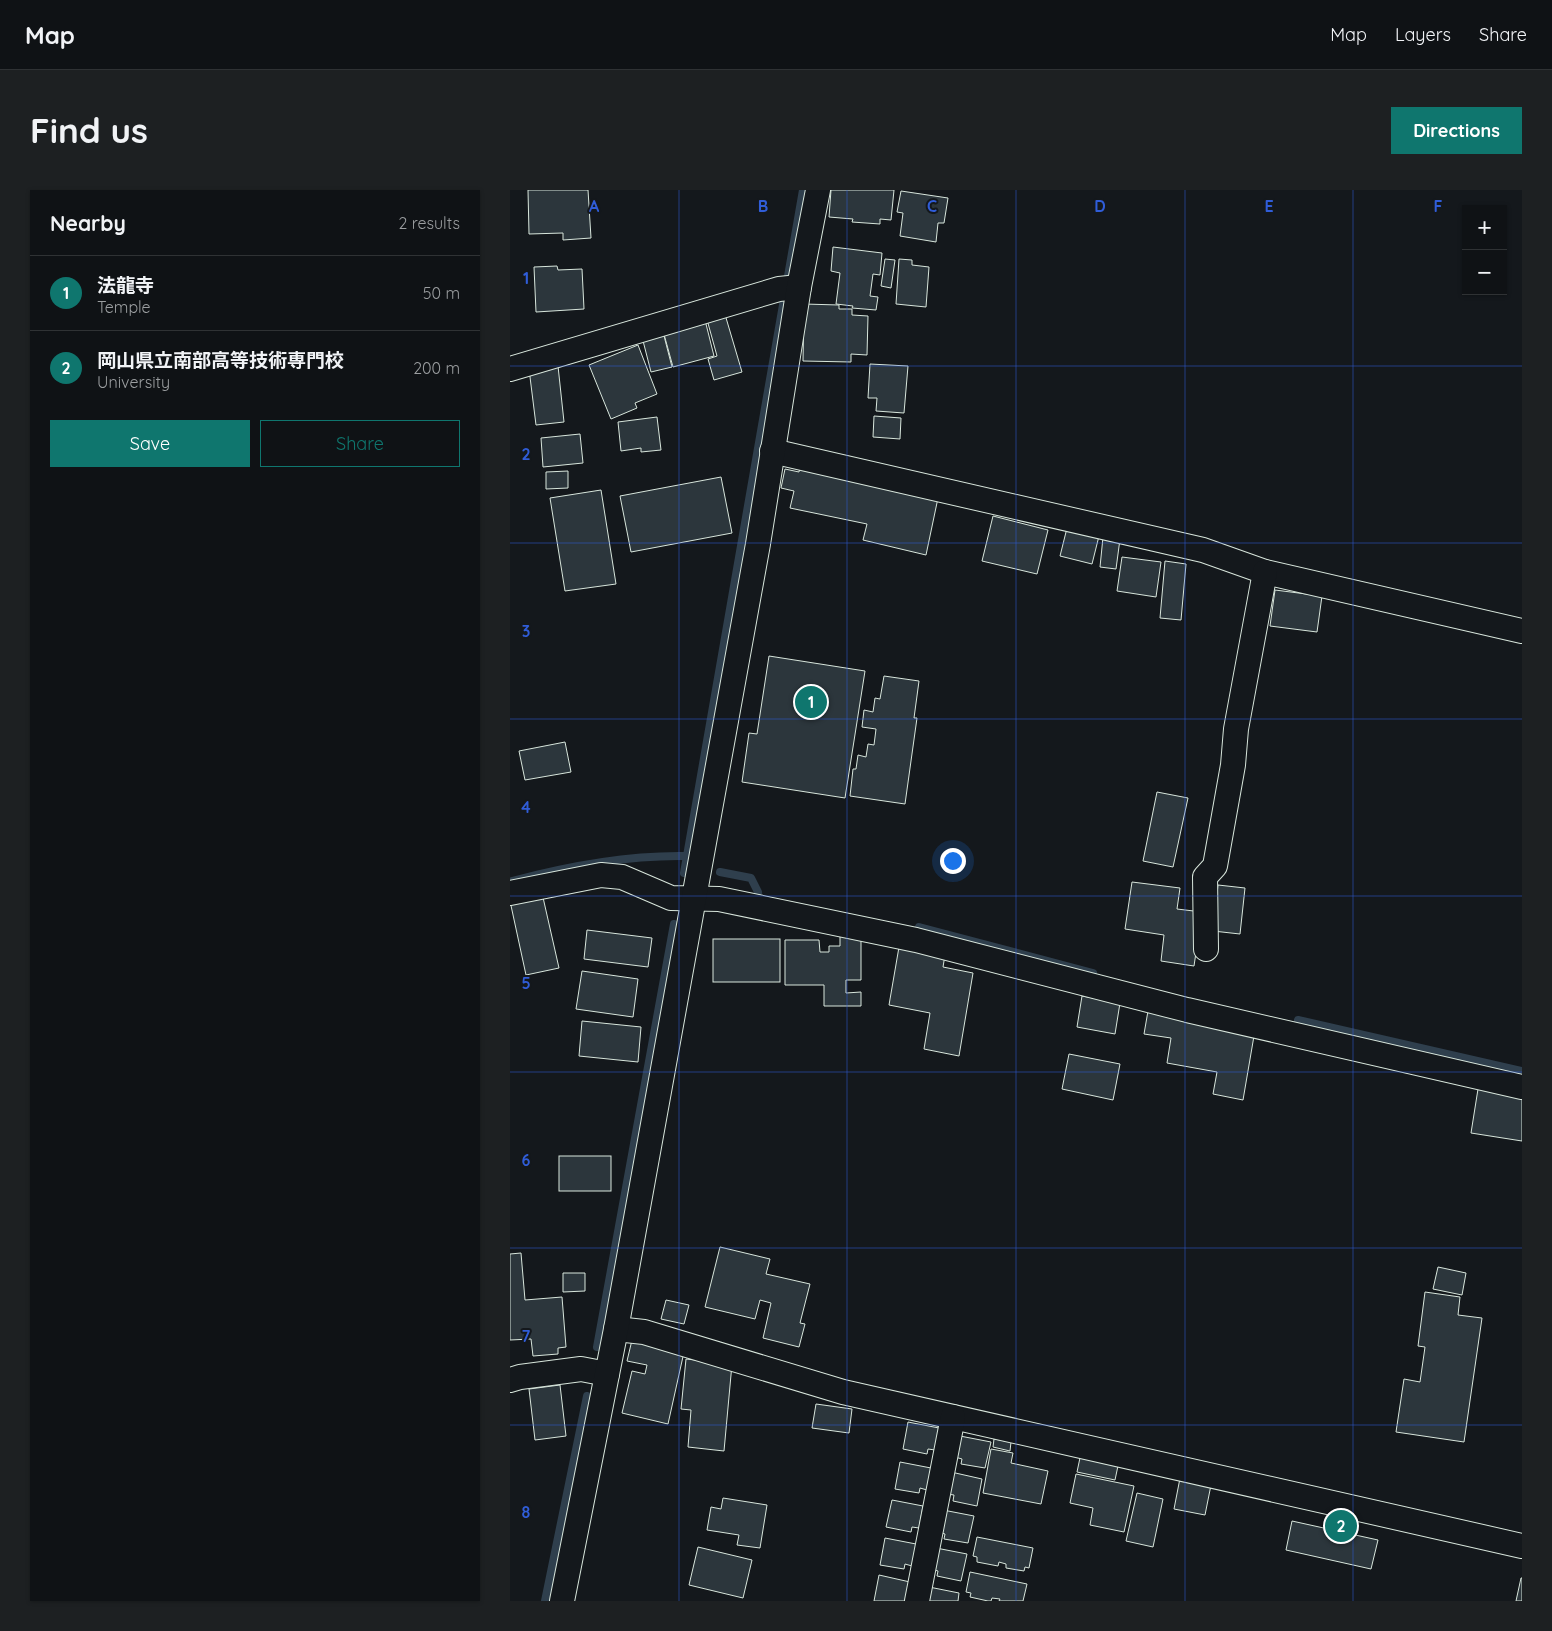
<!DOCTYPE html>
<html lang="en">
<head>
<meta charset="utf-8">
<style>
	body { margin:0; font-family:Quicksand,"Noto Sans JP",sans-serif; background:#1d2022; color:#f1f3f6 }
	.controls { position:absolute; right:15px; top:15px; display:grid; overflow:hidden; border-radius:0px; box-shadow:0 1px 4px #0004 }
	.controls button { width:45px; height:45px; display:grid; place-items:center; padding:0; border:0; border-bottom:1px solid #2f3234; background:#0f1215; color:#f1f3f6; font:25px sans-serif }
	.you { position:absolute; left:442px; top:670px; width:18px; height:18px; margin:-12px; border:4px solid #fff; border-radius:50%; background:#1a73e8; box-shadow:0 0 0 8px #1a73e833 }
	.badge { display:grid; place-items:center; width:32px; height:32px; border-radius:50%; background:#0f766e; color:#fff; font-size:16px; font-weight:700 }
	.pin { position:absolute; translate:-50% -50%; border:2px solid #fff; box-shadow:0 1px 5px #0006 }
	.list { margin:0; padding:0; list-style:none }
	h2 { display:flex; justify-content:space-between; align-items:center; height:65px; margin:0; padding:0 20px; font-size:21px }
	h2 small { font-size:16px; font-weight:400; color:#9b9ea0 }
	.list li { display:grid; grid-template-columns:32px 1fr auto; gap:15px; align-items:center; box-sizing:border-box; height:75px; padding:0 20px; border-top:1px solid #2f3234 }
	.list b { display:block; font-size:19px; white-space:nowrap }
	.list p { margin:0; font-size:16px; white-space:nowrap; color:#9b9ea0 }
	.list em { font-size:16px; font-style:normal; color:#9b9ea0 }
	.actions { display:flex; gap:10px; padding:15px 20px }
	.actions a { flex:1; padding:11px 0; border:1px solid #0f766e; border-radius:0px; text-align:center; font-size:18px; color:#0f766e }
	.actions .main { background:#0f766e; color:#fff }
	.map { position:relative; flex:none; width:1012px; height:1411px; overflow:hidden; border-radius:0px }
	header { display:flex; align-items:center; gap:30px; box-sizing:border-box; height:70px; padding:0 25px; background:#0f1215; border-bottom:1px solid #2f3234 }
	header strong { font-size:24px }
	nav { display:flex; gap:28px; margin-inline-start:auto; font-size:18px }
	.intro { display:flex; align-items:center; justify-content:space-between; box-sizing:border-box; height:120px; padding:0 30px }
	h1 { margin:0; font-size:35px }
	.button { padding:12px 22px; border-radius:0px; background:#0f766e; color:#fff; font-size:18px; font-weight:700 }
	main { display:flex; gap:30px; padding:0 30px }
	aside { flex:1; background:#0f1215; border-radius:0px; box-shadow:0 1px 4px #0004 }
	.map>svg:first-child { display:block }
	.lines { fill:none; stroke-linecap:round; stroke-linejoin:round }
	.stream { stroke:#2f3f4d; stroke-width:8 }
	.building { fill:#2c363c; stroke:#d8e6dc }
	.street-casing { stroke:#d8e6dc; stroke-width:26 }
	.street { stroke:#14181c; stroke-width:24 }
	.grid { fill:none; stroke:#305dd8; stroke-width:1; stroke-opacity:0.55 }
	.grid-label { font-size:16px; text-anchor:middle; font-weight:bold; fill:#305dd8; stroke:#14181c; stroke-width:4; stroke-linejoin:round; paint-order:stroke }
</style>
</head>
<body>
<header>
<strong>Map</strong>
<nav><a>Map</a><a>Layers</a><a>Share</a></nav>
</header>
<div class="intro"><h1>Find us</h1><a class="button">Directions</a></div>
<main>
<aside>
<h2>Nearby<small>2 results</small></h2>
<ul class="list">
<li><span class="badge">1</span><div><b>法龍寺</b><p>Temple</p></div><em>50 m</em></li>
<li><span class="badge">2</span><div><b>岡山県立南部高等技術専門校</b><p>University</p></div><em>200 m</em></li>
</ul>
<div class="actions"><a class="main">Save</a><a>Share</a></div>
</aside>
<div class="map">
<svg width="1012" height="1411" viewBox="0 0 1012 1411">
	<rect width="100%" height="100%" fill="#14181c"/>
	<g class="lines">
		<!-- stream -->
		<g class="stream">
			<path d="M210 682 241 688 248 702"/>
			<path d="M174 683 293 0"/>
			<path d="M2 691C58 676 118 665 176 666"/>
			<path d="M409 737 583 783"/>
			<path d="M788 830 1012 881"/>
			<path d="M87 1157 164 734"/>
			<path d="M35 1411 77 1206"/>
		</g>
	</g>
	<!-- building -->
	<g class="building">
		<path d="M18 0H78L81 48 53 50V43L19 44Z"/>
		<path d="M321 0H384L381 30 370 29V34L342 32 343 29 319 27Z"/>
		<path d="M391 1 438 8 434 33H428L426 52 390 46 393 23 387 22Z"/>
		<path d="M323 57 372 63 370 85 363 84 360 106 368 107 366 120 342 118 343 116 326 114 330 83 321 81Z"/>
		<path d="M375 69 385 70 381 98 371 96Z"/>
		<path d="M389 69 402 70V75L419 77 416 117 386 114Z"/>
		<path d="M47 76 48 80 72 79 74 119 26 122 24 77Z"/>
		<path d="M294 114 329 115V119H342V125L358 126 357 165 341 164V172L293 171Z"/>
		<path d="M214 121 232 182 204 190 198 169 207 166 196 126Z"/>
		<path d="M194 126 204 166 163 177 152 137Z"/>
		<path d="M152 138 162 177 141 182 131 143Z"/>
		<path d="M128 155 147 204 125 213 127 218 101 229 79 175Z"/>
		<path d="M360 174 398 176 394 223 366 221 367 208H358Z"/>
		<path d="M48 176 54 232 26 235 19 179Z"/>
		<path d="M364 226 391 228 390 249 363 247Z"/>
		<path d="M147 227 151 260 131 262V258L111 261 108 232Z"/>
		<path d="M70 244 73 273 33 277 31 248Z"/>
		<path d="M290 277 428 308 416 365 353 350 357 334 280 318 284 301 271 298 275 279 289 282Z"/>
		<path d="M58 281V298L36 299V282Z"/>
		<path d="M211 287 222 343 121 362 110 306Z"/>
		<path d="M91 300 106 394 55 401 40 308Z"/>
		<path d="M483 326 538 340 527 384 472 371Z"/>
		<path d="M557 338 589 346 582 374 550 366Z"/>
		<path d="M593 347 610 349 606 379 590 377Z"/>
		<path d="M612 367 651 372 646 407 607 401Z"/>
		<path d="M655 371 676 374 671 430 650 428Z"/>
		<path d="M765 400 812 406 807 442 760 436Z"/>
		<path d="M259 466 355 481 335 608 232 592 239 543 247 544Z"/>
		<path d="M374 486 409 491 404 528H407L395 614 340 606 343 579H346L348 565 356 567 358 554 364 555 366 539 352 537 354 520 363 522 365 508 370 509Z"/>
		<path d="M55 552 61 582 15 590 9 561Z"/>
		<path d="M647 602 678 608 663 677 633 671Z"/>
		<path d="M622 692 670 698 667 719 692 722 684 776 651 771 654 745 615 739Z"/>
		<path d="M708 695 735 698 730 744 703 741Z"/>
		<path d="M32 703 49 778 16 785 0 711Z"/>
		<path d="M77 740 142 748 138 777 74 769Z"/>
		<path d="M330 746H351V790H336V803L351 802V816H314V795H275V750H309L310 762H319V756H330Z"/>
		<rect x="203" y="749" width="67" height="43"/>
		<path d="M389 757 435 765 433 777 463 783 449 866 414 859 420 823 379 815Z"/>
		<path d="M72 781 128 789 123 827 66 819Z"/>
		<path d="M572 806 610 813 605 844 567 837Z"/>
		<path d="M638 821 745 840 733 910 703 904 707 882 657 873 661 848 634 844Z"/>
		<path d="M72 831 131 837 128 872 69 866Z"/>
		<path d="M559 864 610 874 603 910 552 899Z"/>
		<path d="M968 899 1012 907V951L961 943Z"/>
		<rect x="49" y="966" width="52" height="35"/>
		<path d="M210 1057 260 1069 256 1084 300 1094 290 1133 295 1134 289 1157 253 1148 261 1113 250 1110 245 1129 195 1117Z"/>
		<path d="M11 1063 15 1110 52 1107 56 1157 48 1158V1164L23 1166 21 1149 0 1150V1064Z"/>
		<path d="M928 1077 956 1083 952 1105 923 1099Z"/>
		<path d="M53 1083H75V1101L53 1102Z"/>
		<path d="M915 1102 950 1107 948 1125 972 1128 954 1252 886 1242 894 1189 910 1192 915 1157 908 1156Z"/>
		<path d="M156 1110 179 1115 174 1134 151 1129Z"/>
		<path d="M122 1150 174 1162 158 1234 112 1223 122 1181 135 1184 137 1175 117 1171Z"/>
		<path d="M176 1169 222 1174 214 1261 178 1257 181 1220 171 1219Z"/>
		<path d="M50 1195 56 1246 25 1250 19 1199Z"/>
		<path d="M306 1214 342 1219 339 1243 302 1238Z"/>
		<path d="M398 1232 429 1238 425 1260 418 1259 417 1264 393 1259Z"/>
		<path d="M450 1246 481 1252 475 1278 451 1274 452 1269 445 1267Z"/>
		<path d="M484 1249 501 1252 500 1261 483 1257Z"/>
		<path d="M481 1259 503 1263 501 1273 538 1281 531 1314 473 1303Z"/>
		<path d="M571 1263 609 1271 605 1290 567 1282Z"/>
		<path d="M390 1272 421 1278 417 1300 410 1298 409 1303 385 1299Z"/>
		<path d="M441 1282 472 1289 467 1316 443 1311 444 1305 437 1304Z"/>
		<path d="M671 1283 702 1290 695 1325 664 1319Z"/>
		<path d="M566 1284 624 1296 614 1342 580 1335 583 1318 560 1313Z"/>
		<path d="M627 1303 653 1309 643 1357 616 1351Z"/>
		<path d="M213 1308 257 1315 250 1358 227 1355 229 1345 197 1340 201 1317 211 1319Z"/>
		<path d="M382 1310 413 1316 409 1338 402 1337 401 1342 376 1337Z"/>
		<path d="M433 1320 464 1326 458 1353 434 1349 435 1344 428 1342Z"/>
		<path d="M782 1331 868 1350 861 1379 776 1360Z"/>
		<path d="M467 1347 523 1358 519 1378 515 1377 514 1381 496 1378V1374L489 1372 488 1376 467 1372V1367L463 1366Z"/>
		<path d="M375 1348 406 1354 402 1376 395 1374 394 1379 370 1375Z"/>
		<path d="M188 1357 242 1370 233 1408 179 1395Z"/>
		<path d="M426 1358 457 1364 451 1391 427 1386 428 1381 421 1379Z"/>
		<path d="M460 1382 517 1394 513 1411H489L490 1409 482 1408 481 1411H478L460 1407 461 1403 456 1402Z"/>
		<path d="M369 1385 400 1392 396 1411H364Z"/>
		<path d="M1011 1388H1012V1411H1006Z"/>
		<path d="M419 1397 449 1403 448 1411H416Z"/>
	</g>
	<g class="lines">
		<!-- street casing -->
		<g class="street-casing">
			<g id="street">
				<path d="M0 179 269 99 289 97"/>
				<path d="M262 261 693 360 755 382 1012 441"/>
				<path d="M0 703 91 685 112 687 161 708 209 709 406 750 677 820 1012 897"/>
				<path d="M696 759 695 687 705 676 723 575 726 539 755 382"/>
				<path d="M106 1139 134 1142 333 1202 1012 1356"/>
				<path d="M0 1190 10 1187 71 1179 97 1184"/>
				<path d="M52 1411 106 1139 248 354 289 97 308 0"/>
				<path d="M407 1411 443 1227"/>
			</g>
		</g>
		<!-- street -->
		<use href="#street" class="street"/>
	</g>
	<!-- grid -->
	<path class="grid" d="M169 0V1411M337 0V1411M506 0V1411M675 0V1411M843 0V1411M0 176H1012M0 353H1012M0 529H1012M0 706H1012M0 882H1012M0 1058H1012M0 1235H1012"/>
	<g class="grid-label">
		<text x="84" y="22">A</text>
		<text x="253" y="22">B</text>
		<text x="422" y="22">C</text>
		<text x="590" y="22">D</text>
		<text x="759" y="22">E</text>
		<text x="928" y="22">F</text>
		<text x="16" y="94">1</text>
		<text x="16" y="270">2</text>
		<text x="16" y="447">3</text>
		<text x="16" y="623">4</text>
		<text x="16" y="799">5</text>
		<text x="16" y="976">6</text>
		<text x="16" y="1152">7</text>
		<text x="16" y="1328">8</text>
	</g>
</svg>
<div class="controls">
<button>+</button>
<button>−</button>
</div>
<div class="you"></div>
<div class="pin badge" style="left:301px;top:512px">1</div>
<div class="pin badge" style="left:831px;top:1336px">2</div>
</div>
</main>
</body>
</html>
